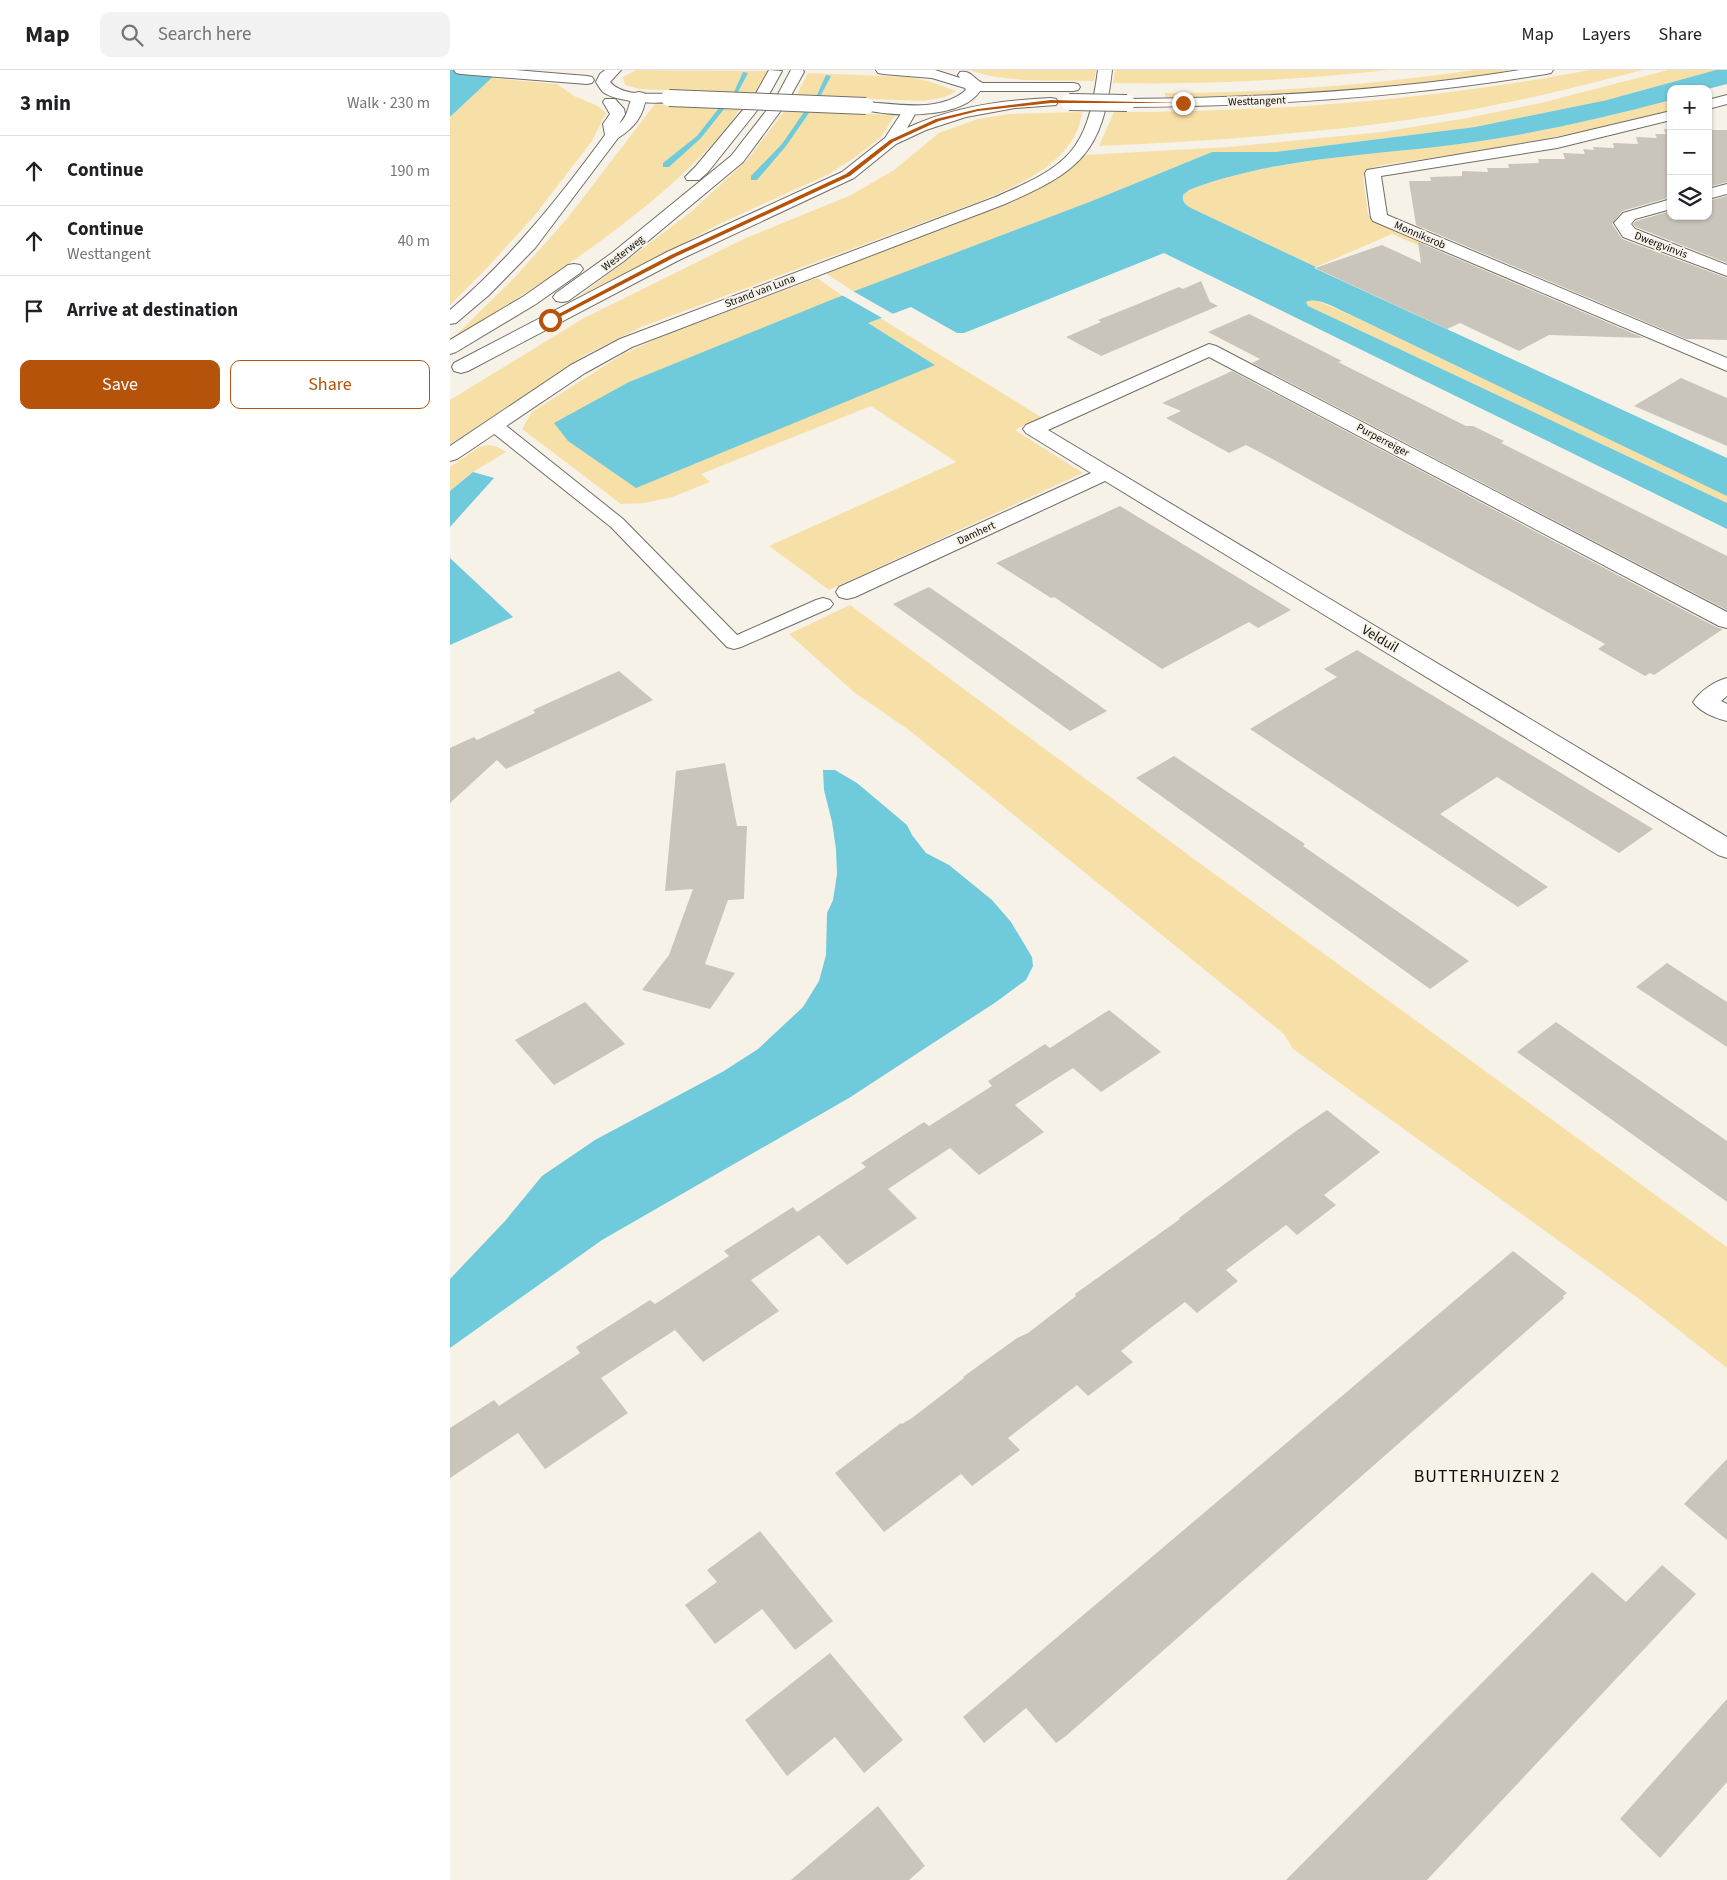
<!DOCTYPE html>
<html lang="en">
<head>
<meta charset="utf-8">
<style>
	body { margin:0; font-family:"Source Sans 3",sans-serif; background:#f2f2f2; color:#202124 }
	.controls { position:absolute; right:15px; top:15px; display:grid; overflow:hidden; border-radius:10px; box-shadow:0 1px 4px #0004 }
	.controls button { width:45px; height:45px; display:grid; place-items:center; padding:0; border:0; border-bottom:1px solid #e0e0e0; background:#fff; color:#202124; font:25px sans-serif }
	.stop { position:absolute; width:15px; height:15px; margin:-11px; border:4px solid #b45309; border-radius:50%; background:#fff }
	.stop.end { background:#b45309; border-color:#fff; box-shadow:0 1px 5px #0008 }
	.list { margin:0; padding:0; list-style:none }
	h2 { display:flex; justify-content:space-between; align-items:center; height:65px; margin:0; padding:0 20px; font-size:21px }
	h2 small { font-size:16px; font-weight:400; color:#757577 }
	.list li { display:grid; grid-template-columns:32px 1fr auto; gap:15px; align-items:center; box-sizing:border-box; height:70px; padding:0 20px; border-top:1px solid #e0e0e0 }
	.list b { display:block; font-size:19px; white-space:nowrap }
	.list p { margin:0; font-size:16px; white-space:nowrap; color:#757577 }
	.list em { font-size:16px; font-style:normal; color:#757577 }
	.actions { display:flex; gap:10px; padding:15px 20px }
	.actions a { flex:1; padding:11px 0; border:1px solid #b45309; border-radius:10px; text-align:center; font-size:18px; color:#b45309 }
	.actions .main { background:#b45309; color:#fff }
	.icon { flex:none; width:28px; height:28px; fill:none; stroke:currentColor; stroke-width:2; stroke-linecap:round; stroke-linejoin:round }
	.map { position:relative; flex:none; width:1277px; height:1810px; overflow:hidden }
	header { display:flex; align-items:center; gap:30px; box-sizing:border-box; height:70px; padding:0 25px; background:#fff; border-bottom:1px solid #e0e0e0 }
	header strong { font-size:24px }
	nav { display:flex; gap:28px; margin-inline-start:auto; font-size:18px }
	.search { width:350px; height:45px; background:#f2f2f2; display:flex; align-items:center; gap:12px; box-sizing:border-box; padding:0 18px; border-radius:10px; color:#757577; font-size:19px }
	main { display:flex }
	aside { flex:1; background:#fff }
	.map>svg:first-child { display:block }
	.green { fill:#f7e0a7 }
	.water { fill:#6fcadb }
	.pier { fill:#f7f2e8 }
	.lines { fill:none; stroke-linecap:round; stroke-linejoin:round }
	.stream { fill:#6fcadb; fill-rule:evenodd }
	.building { fill:#c9c5bb }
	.service-casing { stroke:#726e66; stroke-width:2 }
	.minor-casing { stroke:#726e66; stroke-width:2 }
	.secondary-casing { stroke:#726e66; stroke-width:2 }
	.primary-casing { stroke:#726e66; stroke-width:2 }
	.service { fill:#fff; fill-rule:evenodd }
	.minor { fill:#fff; fill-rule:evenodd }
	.secondary { fill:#fff; fill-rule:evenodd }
	.primary { fill:#fff; fill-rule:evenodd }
	.secondary-bridge-casing { stroke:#726e66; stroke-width:18; stroke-linecap:butt }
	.secondary-bridge { stroke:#fff; stroke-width:16 }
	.route { fill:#b45309 }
	.labels { text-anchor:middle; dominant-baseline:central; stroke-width:4; stroke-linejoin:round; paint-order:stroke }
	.far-street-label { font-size:11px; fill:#0d0b08; stroke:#f7f2e8 }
	.street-label { font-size:14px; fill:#0d0b08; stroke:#f7f2e8 }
	.near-neighbourhood-label { font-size:18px; letter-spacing:1px; fill:#0d0b08; stroke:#f7f2e8 }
</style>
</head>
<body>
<header>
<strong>Map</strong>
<div class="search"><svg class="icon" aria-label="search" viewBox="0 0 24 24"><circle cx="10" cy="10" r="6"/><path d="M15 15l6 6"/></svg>Search here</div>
<nav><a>Map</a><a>Layers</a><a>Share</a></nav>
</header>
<main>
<aside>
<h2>3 min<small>Walk · 230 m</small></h2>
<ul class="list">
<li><svg class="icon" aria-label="ahead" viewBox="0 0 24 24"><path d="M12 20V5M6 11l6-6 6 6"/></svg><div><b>Continue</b></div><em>190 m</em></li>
<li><svg class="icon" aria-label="ahead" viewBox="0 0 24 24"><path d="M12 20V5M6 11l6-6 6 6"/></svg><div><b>Continue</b><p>Westtangent</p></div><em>40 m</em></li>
<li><svg class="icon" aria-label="arrive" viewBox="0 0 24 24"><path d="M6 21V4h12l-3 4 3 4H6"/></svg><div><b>Arrive at destination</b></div></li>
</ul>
<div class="actions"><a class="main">Save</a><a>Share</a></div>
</aside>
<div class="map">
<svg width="1277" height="1810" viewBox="0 0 1277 1810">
	<rect width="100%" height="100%" fill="#f7f2e8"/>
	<!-- green -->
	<g class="green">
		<path d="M186 0 318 1 306 24 189 19 175 15 173 7Z"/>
		<path d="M520 0H646L644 11C609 10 550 13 520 0Z"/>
		<path d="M665 0H939C847 10 755 15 663 13Z"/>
		<path d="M1024 0H1063C947 19 832 25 715 28V23C818 23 922 15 1024 0Z"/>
		<path d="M1140 0H1193C1120 19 1046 37 971 48 864 64 757 71 649 76L664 42C824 42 982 30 1140 0Z"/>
		<path d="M1218 0H1266L1157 30 1025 57 825 82H762L642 131 404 222 377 204 378 202 563 132 606 108 634 85 778 77 932 62 1017 48 1091 33Z"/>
		<path d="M358 3 458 7 478 11 506 21 495 27 473 31 346 26Z"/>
		<path d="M41 8 107 14 124 26 148 36 156 43 142 71 85 145 36 199 0 235V47Z"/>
		<path d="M1221 30V40C1125 66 1030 82 931 95L917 100 913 107 918 145 979 172 970 176 942 164 866 197 741 138C735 134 732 132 733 125L739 120C821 88 915 86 1002 75 1076 66 1149 49 1221 30Z"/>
		<path d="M205 34 291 38C266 74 235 103 202 131 139 183 70 227 0 271L65 207 116 150Z"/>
		<path d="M335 40 445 45 432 66 407 86 379 104 267 155 219 181 132 224 241 142 298 89Z"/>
		<path d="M632 42C626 92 569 115 528 132L191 257 135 285 0 374V330L134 248 296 168 401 125 444 100 489 63 528 49 560 44Z"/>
		<path d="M367 208 393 226 179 312 485 295 417 253 430 248 591 347 565 360 633 403 379 520 319 476 506 392 421 336 251 404 260 412 222 427 195 433 171 434 72 359 82 342 173 284 218 264Z"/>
		<path d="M860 230 868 231 905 247 1246 410 1277 426V433L858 236 856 232Z"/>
		<path d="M39 375 48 377 56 382 23 402 0 421V397L29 377Z"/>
		<path d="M400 535 759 800 1277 1177V1298L1188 1228 843 979 834 964 459 660 405 623 339 564Z"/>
	</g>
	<!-- water -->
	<g class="water">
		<path d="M0 0H50L0 47Z"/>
		<path d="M1266 0H1277V14L1258 19H1221V30C1149 49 1076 66 1002 75 915 86 821 88 739 120L733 125C732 132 735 134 741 138L866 197 864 198 1277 388V426L899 244C887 239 868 226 856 232L858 236 1277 433V459L714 183 514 263H507L461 237 418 253 485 295 186 418 118 371 104 353 179 312 381 230 642 131 762 82H825L1025 57 1157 30Z"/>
		<path d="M23 402 44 408 0 457V421Z"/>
		<path d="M0 488 63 547 0 575Z"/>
		<path d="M373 700H385L407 713 457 755 462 765 476 783 499 795 542 830 561 852 582 887 583 896 576 910 546 932 399 1028 152 1170 0 1278V1209L55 1151 92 1106 145 1070 274 1001 308 979 353 937 369 911 376 885 377 843 383 830 387 804 386 779 382 752 374 720Z"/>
	</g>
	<!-- pier -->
	<path class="pier" d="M401 220 445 245 434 249 390 224Z"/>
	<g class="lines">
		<!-- stream -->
		<g class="stream">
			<path d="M293 2 298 3 288 22H284Z"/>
			<path d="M376 5 381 6 371 25H367Z"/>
			<path d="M269 38 274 39 251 68 219 97H213V93L247 66Z"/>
			<path d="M354 42 359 43 336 76 307 110H301V106L332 74Z"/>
		</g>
	</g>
	<!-- building -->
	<g class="building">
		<path d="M1214 59H1221V127L1172 141 1162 154 1172 169 1277 208V270L1236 269 966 155 959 111H981L980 107 1012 106V101L1038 102 1037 98H1059L1058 94 1089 93 1088 89H1115L1113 83 1135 84 1133 79 1144 80 1143 77 1164 78 1163 73 1188 74 1186 67 1207 68 1205 64H1216Z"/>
		<path d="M1258 60H1277V112L1258 117Z"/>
		<path d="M1277 126V193L1186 157 1183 154 1186 151 1221 141V146H1258V131Z"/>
		<path d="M968 172 1194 268 1099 265 1069 281 1010 253 997 259 865 198 932 175 971 193Z"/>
		<path d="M751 211 760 232 768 236 651 286 616 267 651 252 648 250 688 234 729 217 733 219Z"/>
		<path d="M799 244 892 291 888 292 1016 356H1023L1054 371 1051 373 1277 486V540L802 293 810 289 758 262Z"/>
		<path d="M782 301 1268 558 1273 559 1204 605 1200 603 1195 606 1148 579 1155 574 826 391 796 375 779 383 716 348 731 341 712 333Z"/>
		<path d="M1231 308 1277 328V376L1184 336Z"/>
		<path d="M670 436 802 516 841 540 808 558 799 552 712 599 604 527 601 528 546 493Z"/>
		<path d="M479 517 582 588 657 641 620 661 443 534Z"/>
		<path d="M907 580 1088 689 1203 759 1169 783 1047 707 990 744 1098 817 1068 837 800 659 887 607 874 599Z"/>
		<path d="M169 601 203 630 56 699 47 690 0 733V678L24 667 27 670 85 643 83 640Z"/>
		<path d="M724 686 855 774 853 776 1019 891 980 919 686 708Z"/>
		<path d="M275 693 287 756H297L295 801 294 829 278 830 255 894 285 903 260 939 192 920 219 885 243 819 215 821 226 701Z"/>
		<path d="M1217 893 1277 932V977L1186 917Z"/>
		<path d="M135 932 175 974 104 1015 65 970Z"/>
		<path d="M659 940 711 982 651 1022 623 998 565 1035 594 1062 529 1105 500 1078 438 1119 467 1148 397 1195 369 1165 301 1210 329 1241 253 1292 225 1260 171 1295 151 1308 178 1343 95 1399 68 1363 0 1408V1358L44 1330 49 1336 130 1283 126 1277 200 1230 205 1234 279 1186 274 1181 343 1137 347 1142 416 1097 411 1093 474 1052 479 1056 542 1016 538 1011 595 974 600 978Z"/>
		<path d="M1106 952 1277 1071V1132L1067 982Z"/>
		<path d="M877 1040 930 1082 874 1125 886 1135 847 1165 836 1155 776 1200 788 1211 747 1243 735 1232 703 1256 671 1281 683 1292 638 1326 627 1315 593 1341 558 1368 570 1380 522 1416 511 1404 434 1462 385 1403 451 1353 452 1354 462 1348 514 1308 513 1307 567 1268 578 1263 626 1226 625 1224 730 1149 729 1148 846 1061Z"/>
		<path d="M1063 1181 1117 1223 1113 1226 1114 1228 616 1666 606 1673 576 1638 534 1673 513 1647Z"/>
		<path d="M1277 1389V1470L1234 1434Z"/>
		<path d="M310 1461 383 1551 345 1580 312 1539 265 1574 235 1535 267 1512 257 1500Z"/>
		<path d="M1212 1495 1246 1524 977 1810H836L1142 1502 1176 1532Z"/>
		<path d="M380 1583 453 1670 414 1703 385 1667 337 1706 295 1650Z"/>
		<path d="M1277 1629V1712L1210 1788 1170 1749Z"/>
		<path d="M428 1736 475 1796 459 1810H341Z"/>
	</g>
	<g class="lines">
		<!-- service casing -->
		<g class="service-casing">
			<path id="service" d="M44 350 50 351 173 449 287 565 366 530 373 528 380 530 383 534 380 538 291 577 284 579 277 577 161 457 38 359 36 355 38 351Z"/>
		</g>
		<!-- minor casing -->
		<g class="minor-casing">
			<g id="minor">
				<path d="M4 0H65L137 6 142 7 144 10 142 13 137 14 11 4 6 3Z"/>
				<path d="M648 0H662C653 83 629 102 555 134L182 277 135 303 7 389 0 391V376L121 295 170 269 543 128C618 96 637 83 648 0Z"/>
				<path d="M1277 25V34L1258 39V30Z"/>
				<path d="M1221 41V50L1107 78 931 106 937 145 1277 288V301L923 151 921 148 915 103 917 100 1107 68Z"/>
				<path d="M1277 114V124L1258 129V119Z"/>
				<path d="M1221 129V139L1185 149 1181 154 1185 159 1277 195V206L1173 167 1164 153 1173 143Z"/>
				<path d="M759 274 766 276 1277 542V558L1269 556 759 287 598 360 1277 767V788L1268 785 655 411 405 527 397 529 389 527 386 522 389 517 641 403 576 363 573 359 576 355Z"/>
				<path d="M1277 608V626L1271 631 1277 634V651C1265 648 1250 642 1243 632 1250 621 1265 611 1277 608Z"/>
			</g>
		</g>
		<!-- secondary casing -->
		<g class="secondary-casing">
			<g id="secondary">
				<path d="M155 0H171L160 12C173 27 201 23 219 24L224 25 226 28 224 31C208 35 166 32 153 22 150 19 148 15 146 12L150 4Z"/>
				<path d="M426 0H485L510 8 508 5 510 2C522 0 524 10 533 13H623L628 14 630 17 628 20 623 21H530C511 50 441 47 411 39L409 36 411 33 416 32C447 34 490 43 516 20L515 18 482 8 433 4 428 3Z"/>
				<path d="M1070 0H1103L1101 3 1096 4C957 27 818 36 677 37L672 36 670 33 672 30 677 29C809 28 940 21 1070 0Z"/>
			</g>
		</g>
		<!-- primary casing -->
		<g class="primary-casing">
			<g id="primary">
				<path d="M319 0 332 1 317 28H307L305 25Z"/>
				<path d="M341 0H353L354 2 339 29H329L327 26Z"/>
				<path d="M189 22 194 23 196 26C194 46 184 58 168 68L85 178 39 225 6 253 0 254V240C61 188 108 129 155 65L153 54 160 44 153 32 155 29H165L174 39 175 44 169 54C179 46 178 33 184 23Z"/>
				<path d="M601 28 606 29 608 32 606 35 565 38 516 47 476 60 446 74 404 108 229 190 18 301 11 303 4 301 2 297 4 293 217 182 392 102 435 68 456 36H466L468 39 457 58C502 37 552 30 601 28Z"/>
				<path d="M302 34 307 35 309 38 258 102 249 110H237L235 107 246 96 297 35Z"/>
				<path d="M325 35 330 36 332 39 293 92 174 191 118 231 112 232 106 231 103 227 106 223 162 183 281 86 320 36Z"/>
				<path d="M124 194 130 195 133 199 130 203 86 234 6 282 0 284V270L74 226 118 195Z"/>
			</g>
		</g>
		<!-- service -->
		<use href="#service" class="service"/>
		<!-- minor -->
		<use href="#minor" class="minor"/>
		<!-- secondary -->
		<use href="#secondary" class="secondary"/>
		<!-- primary -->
		<use href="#primary" class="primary"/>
		<!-- secondary-bridge casing -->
		<g class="secondary-bridge-casing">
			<g id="secondary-bridge">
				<path d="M219 28 416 36"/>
				<path d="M619 32 677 33"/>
			</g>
		</g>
		<!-- secondary-bridge -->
		<use href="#secondary-bridge" class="secondary-bridge"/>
	</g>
	<!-- route -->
	<path class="route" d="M601 30 735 33H601L528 41 489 51 443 72 400 106 225 187 102 251 97 250 221 185 396 104 440 70 486 49 528 39Z"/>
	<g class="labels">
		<!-- far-street labels -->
		<g class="far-street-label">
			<text transform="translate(807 31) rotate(-2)">Westtangent</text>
			<text transform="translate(970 165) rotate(23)">Monniksrob</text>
			<text transform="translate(1211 175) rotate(21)">Dwergvinvis</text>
			<text transform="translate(173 183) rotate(-38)">Westerweg</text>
			<text transform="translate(310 221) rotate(-21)">Strand van Luna</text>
			<text transform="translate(933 370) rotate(28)">Purperreiger</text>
			<text transform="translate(526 463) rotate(-25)">Damhert</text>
		</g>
		<!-- street labels -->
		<g class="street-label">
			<text transform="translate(930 569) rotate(31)">Velduil</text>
		</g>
		<!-- near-neighbourhood labels -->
		<g class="near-neighbourhood-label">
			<text x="1037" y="1406">BUTTERHUIZEN 2</text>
		</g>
	</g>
</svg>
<div class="controls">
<button>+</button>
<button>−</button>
<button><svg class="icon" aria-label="layers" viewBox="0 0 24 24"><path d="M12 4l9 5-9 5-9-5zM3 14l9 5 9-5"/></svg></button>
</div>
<div class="stop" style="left:100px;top:250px"></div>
<div class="stop end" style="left:733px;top:33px"></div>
</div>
</main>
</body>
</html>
